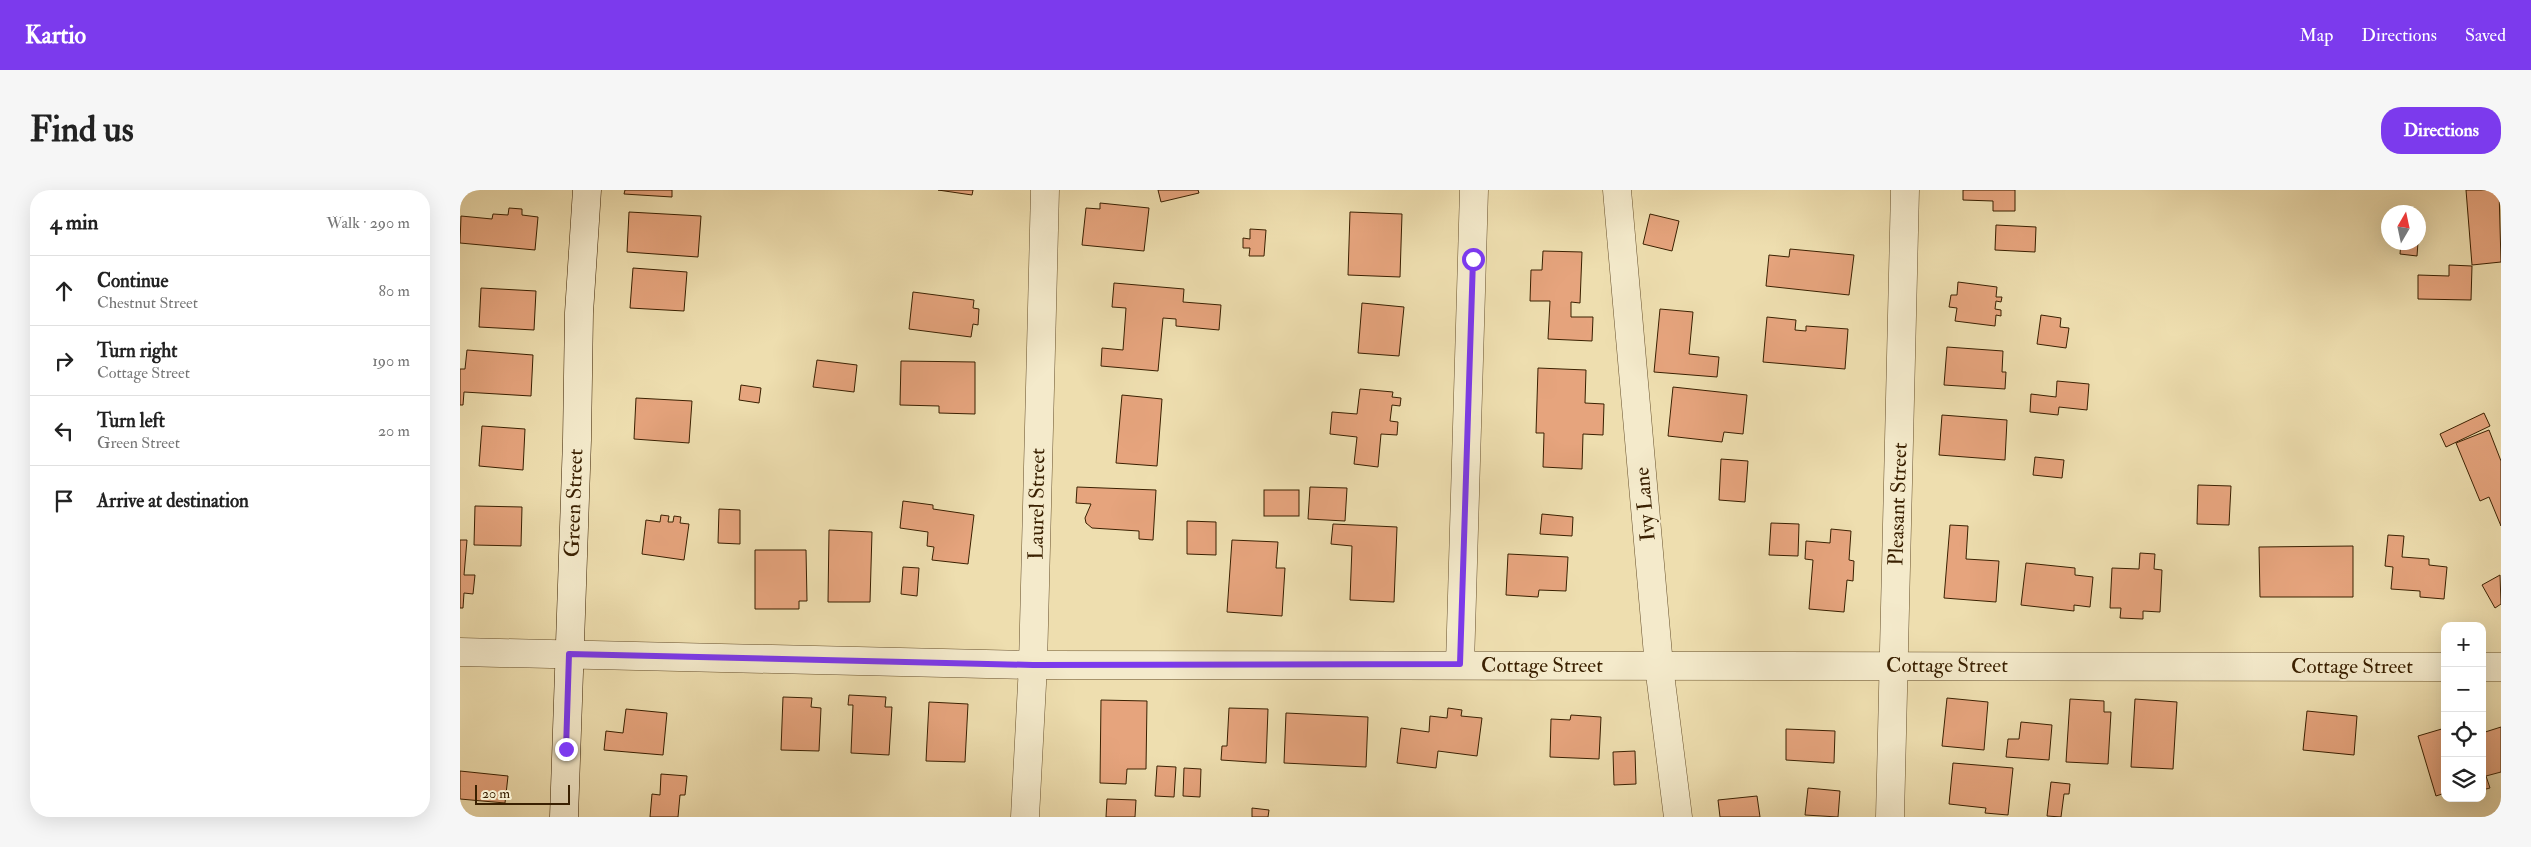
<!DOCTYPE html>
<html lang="en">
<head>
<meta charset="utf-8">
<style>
	body { margin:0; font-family:"IM FELL Double Pica",serif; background:#f6f6f6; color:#222 }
	.controls { position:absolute; right:15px; bottom:15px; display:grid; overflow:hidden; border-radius:10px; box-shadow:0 5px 20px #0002 }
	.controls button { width:45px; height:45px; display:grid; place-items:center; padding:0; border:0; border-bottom:1px solid #e0e0e0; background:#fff; color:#222; font:25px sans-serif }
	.compass { position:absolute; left:1921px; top:15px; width:45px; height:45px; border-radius:50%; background:#fff; box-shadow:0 5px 20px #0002; rotate:9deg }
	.scale { position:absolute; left:15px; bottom:12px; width:95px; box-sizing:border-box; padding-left:5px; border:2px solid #3a2001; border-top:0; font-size:14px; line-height:18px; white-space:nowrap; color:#3a2001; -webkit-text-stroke:4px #f4eacb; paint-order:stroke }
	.stop { position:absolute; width:15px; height:15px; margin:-11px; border:4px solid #7c3aed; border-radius:50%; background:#fff }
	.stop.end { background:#7c3aed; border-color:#fff; box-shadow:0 1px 5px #0008 }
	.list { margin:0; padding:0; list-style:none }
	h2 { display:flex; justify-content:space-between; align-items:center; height:65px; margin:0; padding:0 20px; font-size:21px }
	h2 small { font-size:16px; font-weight:400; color:#767676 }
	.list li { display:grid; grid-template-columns:32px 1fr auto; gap:15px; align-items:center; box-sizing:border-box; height:70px; padding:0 20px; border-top:1px solid #e0e0e0 }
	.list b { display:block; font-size:19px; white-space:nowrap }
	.list p { margin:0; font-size:16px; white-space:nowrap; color:#767676 }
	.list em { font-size:16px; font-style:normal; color:#767676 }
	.icon { flex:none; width:28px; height:28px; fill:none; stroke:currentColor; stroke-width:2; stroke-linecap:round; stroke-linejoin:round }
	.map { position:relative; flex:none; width:2041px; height:627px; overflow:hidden; border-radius:20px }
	header { display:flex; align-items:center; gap:30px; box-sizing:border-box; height:70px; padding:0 25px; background:#7c3aed; color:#fff }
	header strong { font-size:24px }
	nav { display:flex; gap:28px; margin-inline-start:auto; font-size:18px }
	.intro { display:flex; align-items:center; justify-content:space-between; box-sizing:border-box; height:120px; padding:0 30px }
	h1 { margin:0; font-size:35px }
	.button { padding:12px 22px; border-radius:20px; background:#7c3aed; color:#fff; font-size:18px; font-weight:700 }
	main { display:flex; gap:30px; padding:0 30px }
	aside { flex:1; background:#fff; border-radius:20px; box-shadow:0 5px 20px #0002 }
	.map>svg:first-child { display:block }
	.building { fill:#e6a47d; stroke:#3a2001 }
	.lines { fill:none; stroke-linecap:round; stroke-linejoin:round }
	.minor-casing { stroke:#67502c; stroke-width:29 }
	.secondary-casing { stroke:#3a2001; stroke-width:29 }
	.minor { stroke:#f4eacb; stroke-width:28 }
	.secondary { stroke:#f4eacb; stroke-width:28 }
	.route { stroke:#7c3aed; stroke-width:6 }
	.labels { text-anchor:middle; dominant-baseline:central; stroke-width:4; stroke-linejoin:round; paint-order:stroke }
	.street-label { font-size:21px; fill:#3a2001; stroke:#f4eacb }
</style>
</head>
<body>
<header>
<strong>Kartio</strong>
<nav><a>Map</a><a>Directions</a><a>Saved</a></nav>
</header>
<div class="intro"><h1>Find us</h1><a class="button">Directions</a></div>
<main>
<aside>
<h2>4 min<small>Walk · 290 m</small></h2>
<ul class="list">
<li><svg class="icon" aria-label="ahead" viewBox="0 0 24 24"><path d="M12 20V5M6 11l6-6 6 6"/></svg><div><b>Continue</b><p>Chestnut Street</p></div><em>80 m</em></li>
<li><svg class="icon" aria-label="right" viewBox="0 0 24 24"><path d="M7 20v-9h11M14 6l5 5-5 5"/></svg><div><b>Turn right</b><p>Cottage Street</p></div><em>190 m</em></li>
<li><svg class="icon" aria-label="left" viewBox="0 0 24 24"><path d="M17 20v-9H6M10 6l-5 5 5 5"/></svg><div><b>Turn left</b><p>Green Street</p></div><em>20 m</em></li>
<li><svg class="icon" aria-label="arrive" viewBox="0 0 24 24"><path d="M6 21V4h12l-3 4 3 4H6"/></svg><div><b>Arrive at destination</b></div></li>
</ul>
</aside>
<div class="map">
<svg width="2041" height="627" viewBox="0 0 2041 627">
	<rect width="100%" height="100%" fill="#eedeaf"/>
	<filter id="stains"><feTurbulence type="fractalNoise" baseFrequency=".004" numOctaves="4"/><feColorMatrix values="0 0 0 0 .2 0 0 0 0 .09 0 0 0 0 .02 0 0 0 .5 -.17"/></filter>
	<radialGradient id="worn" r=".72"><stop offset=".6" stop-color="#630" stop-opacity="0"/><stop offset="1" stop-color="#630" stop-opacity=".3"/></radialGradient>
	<!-- building -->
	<g class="building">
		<path d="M165 0H212V7L164 4Z"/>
		<path d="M478 0H513L512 5Z"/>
		<path d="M698 0H738L739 3 701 12Z"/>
		<path d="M1503 0H1555V21H1533V11L1503 10Z"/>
		<path d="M2006 0H2039L2041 72 2012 75Z"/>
		<path d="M640 13 689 18 684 61 622 55 626 18 640 19Z"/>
		<path d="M49 18 62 19V25L78 27 75 60 0 53 1 26 32 29 33 24 48 25Z"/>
		<path d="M169 22 241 26 238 67 167 62Z"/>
		<path d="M890 22 942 24 940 87 888 85Z"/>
		<path d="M1190 24 1219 31 1212 61 1183 54Z"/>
		<path d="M1536 35 1576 37 1575 62 1535 60Z"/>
		<path d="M790 39 806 40 804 66H789L790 58H783V48L790 49Z"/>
		<path d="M1941 52H1958L1957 66 1940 64Z"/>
		<path d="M1330 59 1394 65 1389 105 1306 96 1309 65 1329 67Z"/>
		<path d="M1083 61 1122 62 1120 113 1111 112V127H1133L1132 151 1088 149 1090 111H1070L1071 80H1082Z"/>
		<path d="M1989 75 2012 76 2011 110 1958 109V85L1989 86Z"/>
		<path d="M173 78 227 82 224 121 170 118Z"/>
		<path d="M1498 92 1537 97 1536 107H1542L1541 112 1536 111 1535 119 1541 120V126L1536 125 1535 136 1495 131 1497 118 1489 117 1491 105H1497Z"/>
		<path d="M654 93 724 99 723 112 761 115 759 140 716 136V129L703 128 698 181 641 176 642 158 663 160 666 118 652 117Z"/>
		<path d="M21 98 76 101 74 140 19 137Z"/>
		<path d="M453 102 514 110 513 118 519 119 518 135 513 134 511 147 449 139Z"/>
		<path d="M902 113 944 117 939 166 898 163Z"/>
		<path d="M1200 119 1233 122 1229 164 1259 167 1257 187 1194 182Z"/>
		<path d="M1581 125 1601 128 1600 137 1609 138 1606 158 1577 154Z"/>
		<path d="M1307 127 1336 130 1335 140 1346 141V136L1388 139 1385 179 1303 172Z"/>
		<path d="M1487 157 1543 161 1542 182H1546L1545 199 1484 195Z"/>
		<path d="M7 160 73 165 71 206 4 202 3 215H0V179H5Z"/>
		<path d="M357 170 397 175 394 202 353 197Z"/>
		<path d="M441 171 515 172V224L479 223V216L440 215Z"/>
		<path d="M1078 178 1126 180 1125 213 1144 214 1143 245 1123 244 1122 279 1083 277 1084 243H1076Z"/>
		<path d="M1597 191 1629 194 1627 220 1599 217 1598 225 1570 222 1571 204 1596 207Z"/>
		<path d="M281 195 301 198 299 213 279 210Z"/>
		<path d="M1213 197 1287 205 1283 244 1264 242 1262 252 1208 246Z"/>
		<path d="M900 199 933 202 932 207 941 208 940 216 932 215 930 231 938 232 937 245 921 244 918 277 894 274 897 247 870 244 872 222 897 224Z"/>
		<path d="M662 205 702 209 697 276 656 273Z"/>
		<path d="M176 208 232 211 229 253 174 249Z"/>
		<path d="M2024 223 2030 236 1986 257 1980 244Z"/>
		<path d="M1482 225 1547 230 1545 270 1479 265Z"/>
		<path d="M22 236 65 239 63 280 19 276Z"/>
		<path d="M2029 240 2041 271V336L2029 307 2020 311 1996 253Z"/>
		<path d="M1575 267 1604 270 1602 288 1573 285Z"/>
		<path d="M1261 269 1288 271 1285 312 1259 310Z"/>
		<path d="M1738 295 1771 296 1769 335 1737 334Z"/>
		<path d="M617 297 696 300 693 350 679 349V341L632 338 626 333 625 328 631 314 616 313Z"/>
		<path d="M850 297 887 298 885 331 848 329Z"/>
		<rect x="804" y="300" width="35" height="26"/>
		<path d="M443 311 473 315V319L514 325 508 374 472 370 474 357 467 356 468 342 440 338Z"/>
		<path d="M15 316 62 317 61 356 14 355Z"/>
		<path d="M259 319 280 320V354L258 353Z"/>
		<path d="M1082 324 1113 327 1112 346 1080 344Z"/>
		<path d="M201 325 209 326 208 332H213L214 326 221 327 220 333 229 334 224 370 182 364 186 330 200 332Z"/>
		<path d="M727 331 756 332V365L727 364Z"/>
		<path d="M1311 333 1339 334 1338 366 1309 365Z"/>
		<path d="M873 334 937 337 934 412 890 410 892 356 871 354Z"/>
		<path d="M1490 335 1508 336 1506 369 1539 371 1536 412 1484 408Z"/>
		<path d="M1371 339 1391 341 1389 370 1394 371 1393 391 1387 390 1384 422 1349 419 1353 370 1345 369 1346 351 1370 353Z"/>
		<path d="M369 340 412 342 410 412H368Z"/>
		<path d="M1928 345 1944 346 1942 367 1969 369V375L1987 377 1984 409 1960 407V401L1931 399 1933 377 1925 376Z"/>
		<path d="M0 350H7L4 385H15L13 404 4 403 3 418H0Z"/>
		<path d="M772 350 818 352 816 378H825L822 426 767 422Z"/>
		<path d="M1893 356V407H1800L1799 357Z"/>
		<path d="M295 360H346L347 411H339V419H295Z"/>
		<path d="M1680 363 1695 364 1694 379 1702 380 1700 422 1683 421V429L1660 428 1661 418H1650L1652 378 1679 379Z"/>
		<path d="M1048 364 1108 367 1106 401 1079 400 1078 407 1046 405Z"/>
		<path d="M1566 373 1615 378V385L1633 387 1630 417 1614 415V421L1561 415Z"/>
		<path d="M443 377 459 378 457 406 441 404Z"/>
		<path d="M2040 385 2041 414 2035 418 2022 395Z"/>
		<path d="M389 505 426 507 425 517H432L429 565 391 563 393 515H388Z"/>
		<path d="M323 507 352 508 351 517 361 518 359 561 321 560Z"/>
		<path d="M1487 508 1528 512 1524 560 1482 556Z"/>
		<path d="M1610 509 1644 511V522H1651L1648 574 1606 572Z"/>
		<path d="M1675 509 1717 512 1713 579 1671 577Z"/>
		<path d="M641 510 687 511 686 579H667L666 594 640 593Z"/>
		<path d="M469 512 508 514 505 572 466 571Z"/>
		<path d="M769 518 808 519 806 573 761 570 762 556H767Z"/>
		<path d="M988 518 1002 520 1001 526 1022 528 1017 566 978 561 976 578 937 573 941 538 969 542 970 526 987 528Z"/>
		<path d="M166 519 207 523 203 565 144 560 146 541 163 543Z"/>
		<path d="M1847 521 1897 526 1894 565 1843 560Z"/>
		<path d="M826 523 908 527 906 577 824 573Z"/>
		<path d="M1111 525 1141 527 1139 569 1090 567 1091 529 1110 530Z"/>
		<path d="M1561 532 1592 535 1589 570 1546 567 1548 549H1559Z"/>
		<path d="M2041 537V582L2026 586 2030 598 2022 600V543Z"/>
		<path d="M1985 538V603L1976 606 1958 546Z"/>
		<path d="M1326 539 1375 541 1374 573 1326 570Z"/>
		<path d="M1175 561 1176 594 1154 595 1153 562Z"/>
		<path d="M1493 573 1553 578 1548 625 1525 623 1526 618 1489 614Z"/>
		<path d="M697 576 716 577 714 607 695 606Z"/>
		<path d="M724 578 741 579 740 607 723 606Z"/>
		<path d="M0 581 48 586 45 613 0 609Z"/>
		<path d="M201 584 227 586 225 605H220L218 627H190L192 604 200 605Z"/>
		<path d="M1591 592 1610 594 1609 604H1604L1601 627 1587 626Z"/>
		<path d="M1348 598 1380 601 1378 627 1345 625Z"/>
		<path d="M1297 606 1300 627H1260L1258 610Z"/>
		<path d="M647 609 676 610 675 627H646Z"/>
		<path d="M792 618 809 620 808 627H792Z"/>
	</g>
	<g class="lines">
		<!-- minor casing -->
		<g class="minor-casing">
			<g id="minor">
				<path d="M1157 0 1199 476 1218 627"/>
				<path d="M0 462 573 475 1985 477"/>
				<path d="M1000 474 1014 0"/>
				<path d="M2022 477H2041"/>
				<path d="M565 627 573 475 585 0"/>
				<path d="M1430 627 1445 0"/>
			</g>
		</g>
		<!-- secondary casing -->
		<g class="secondary-casing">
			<path id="secondary" d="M104 627 117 250 119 123 127 0"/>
		</g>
		<!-- minor -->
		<use href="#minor" class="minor"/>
		<!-- secondary -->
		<use href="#secondary" class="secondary"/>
	</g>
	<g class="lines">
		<!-- route -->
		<path class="route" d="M106 559 109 464 573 475 1000 474 1013 69"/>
	</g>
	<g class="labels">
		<!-- street labels -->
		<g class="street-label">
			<text transform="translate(114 313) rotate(-88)">Green Street</text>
			<text transform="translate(577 314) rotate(-89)">Laurel Street</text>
			<text transform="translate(1185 314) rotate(-95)">Ivy Lane</text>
			<text transform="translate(1438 314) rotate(-88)">Pleasant Street</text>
			<text x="1082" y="475">Cottage Street</text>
			<text x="1487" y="475">Cottage Street</text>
			<text x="1892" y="476">Cottage Street</text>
		</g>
	</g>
	<rect width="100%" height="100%" filter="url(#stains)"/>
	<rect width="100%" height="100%" fill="url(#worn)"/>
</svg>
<div class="controls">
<button>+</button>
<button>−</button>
<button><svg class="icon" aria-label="locate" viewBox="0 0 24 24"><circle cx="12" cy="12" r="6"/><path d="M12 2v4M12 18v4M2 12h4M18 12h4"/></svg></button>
<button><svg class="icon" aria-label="layers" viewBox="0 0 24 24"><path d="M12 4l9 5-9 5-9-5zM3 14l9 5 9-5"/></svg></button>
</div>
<svg class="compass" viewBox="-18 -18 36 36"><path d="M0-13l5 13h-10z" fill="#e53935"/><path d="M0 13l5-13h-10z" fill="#767676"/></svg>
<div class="scale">20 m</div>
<div class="stop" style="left:1013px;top:69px"></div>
<div class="stop end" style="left:106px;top:559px"></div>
</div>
</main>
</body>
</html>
